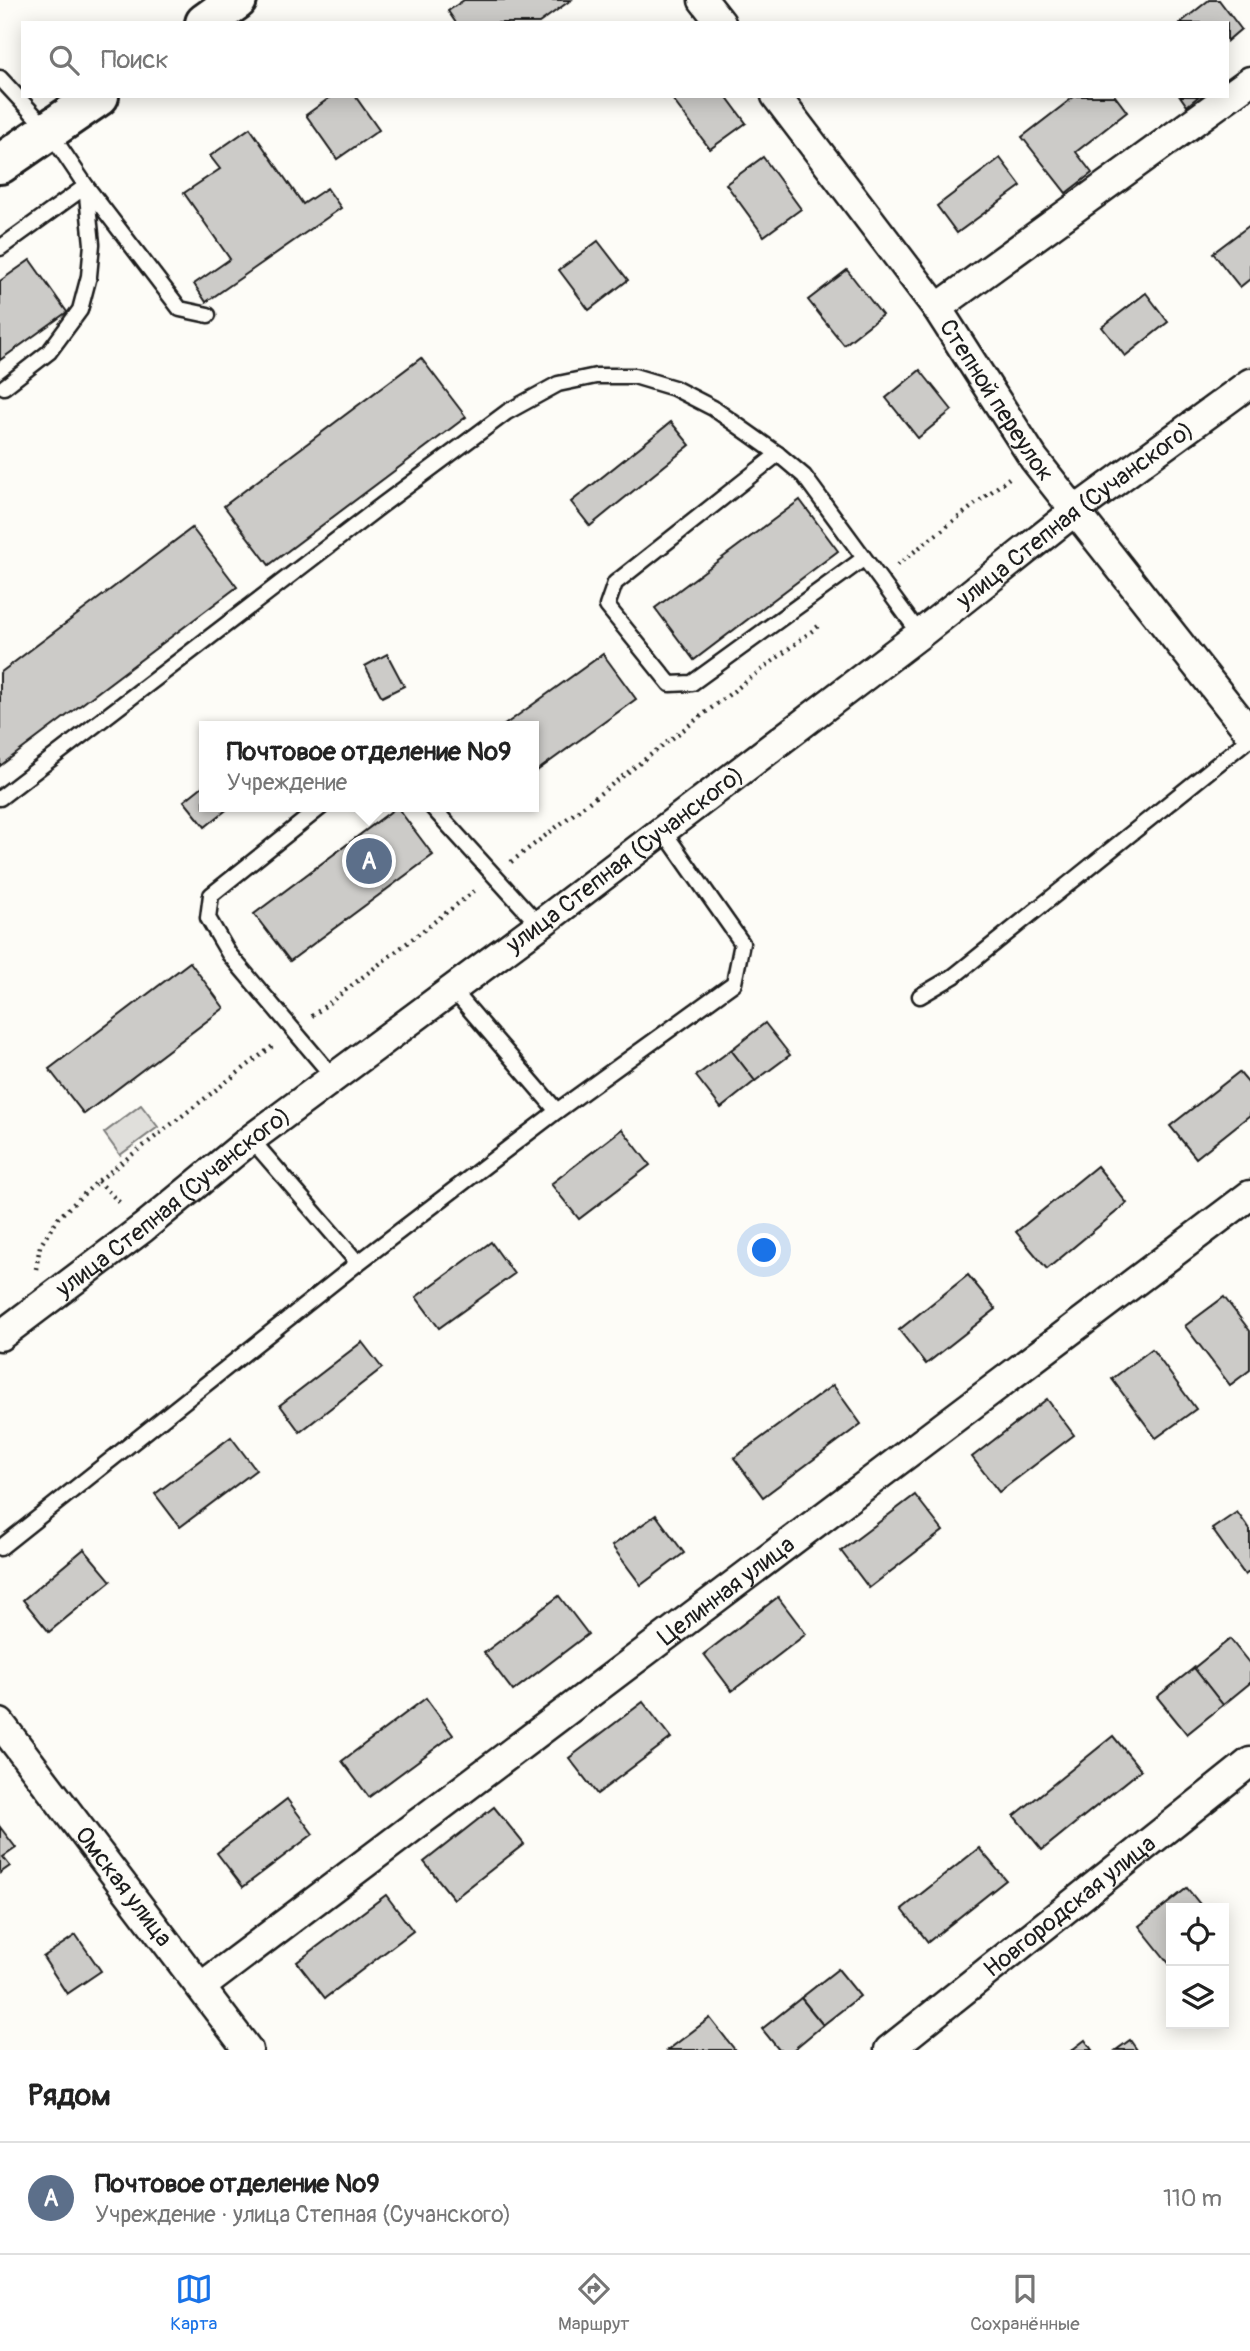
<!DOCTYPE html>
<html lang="ru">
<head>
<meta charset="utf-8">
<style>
	body { margin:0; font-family:Pangolin,sans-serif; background:#f2f2f2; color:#222 }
	.controls { position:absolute; right:21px; bottom:21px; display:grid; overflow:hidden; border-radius:0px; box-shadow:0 4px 18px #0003 }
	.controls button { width:63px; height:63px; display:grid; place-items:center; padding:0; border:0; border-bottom:2px solid #e0e0e0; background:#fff; color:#222; font:35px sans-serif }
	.you { position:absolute; left:765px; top:1251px; width:24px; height:24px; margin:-18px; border:5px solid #fff; border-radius:50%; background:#1a73e8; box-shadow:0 0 0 10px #1a73e833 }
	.badge { display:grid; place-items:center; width:46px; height:46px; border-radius:50%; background:#1a73e8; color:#fff; font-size:23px; font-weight:700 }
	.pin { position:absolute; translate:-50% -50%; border:4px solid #fff; box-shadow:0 2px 7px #0006 }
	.popup { position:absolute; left:199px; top:721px; width:340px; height:91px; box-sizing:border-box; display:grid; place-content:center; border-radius:0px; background:#fff; filter:drop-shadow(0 2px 5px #0005); font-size:23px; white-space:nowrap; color:#767676 }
	.popup b { font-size:26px; color:#222 }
	.popup::after { content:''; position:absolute; left:50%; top:100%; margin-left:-14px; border:14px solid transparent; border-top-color:#fff }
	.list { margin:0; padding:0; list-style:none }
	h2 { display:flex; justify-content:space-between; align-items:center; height:91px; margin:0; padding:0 28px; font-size:30px }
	h2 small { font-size:23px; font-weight:400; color:#767676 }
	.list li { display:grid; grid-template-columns:46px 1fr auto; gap:21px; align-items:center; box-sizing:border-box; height:112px; padding:0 28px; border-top:2px solid #e0e0e0 }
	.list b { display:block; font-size:26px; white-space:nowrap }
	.list p { margin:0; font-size:23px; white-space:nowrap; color:#767676 }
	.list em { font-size:23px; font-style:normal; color:#767676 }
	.icon { flex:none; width:38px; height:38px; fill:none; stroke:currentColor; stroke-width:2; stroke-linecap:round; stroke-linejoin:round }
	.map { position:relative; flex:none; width:1250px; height:2050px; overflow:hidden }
	.search { position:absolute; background:#fff; box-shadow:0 4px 18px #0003; left:21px; right:21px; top:21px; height:77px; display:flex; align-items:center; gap:18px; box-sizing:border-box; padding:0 24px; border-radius:0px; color:#767676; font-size:26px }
	.sheet { height:203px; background:#fff }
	nav { display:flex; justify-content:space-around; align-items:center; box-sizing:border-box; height:98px; border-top:2px solid #e0e0e0; background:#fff; font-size:19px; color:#767676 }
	nav a { display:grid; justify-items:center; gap:4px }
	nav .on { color:#1a73e8 }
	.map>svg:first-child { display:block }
	.green { fill:#e0dfdb; stroke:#7e7e7c; stroke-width:2 }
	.building { fill:#cccbc8; stroke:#1c1c1c; stroke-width:2 }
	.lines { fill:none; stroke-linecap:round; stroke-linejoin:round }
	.service-casing { stroke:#1c1c1c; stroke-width:19 }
	.minor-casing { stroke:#1c1c1c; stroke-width:33 }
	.secondary-casing { stroke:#1c1c1c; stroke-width:44 }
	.path { stroke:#1c1c1c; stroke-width:4.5; stroke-dasharray:2 5; stroke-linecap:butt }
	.service { stroke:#fdfcf7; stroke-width:14 }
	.minor { stroke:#fdfcf7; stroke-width:28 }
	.secondary { stroke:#fdfcf7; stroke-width:38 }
	.labels { text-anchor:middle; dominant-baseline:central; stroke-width:6; stroke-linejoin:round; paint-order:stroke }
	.street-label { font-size:24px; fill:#1c1c1c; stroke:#fdfcf7 }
</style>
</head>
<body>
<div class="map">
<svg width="1250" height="2050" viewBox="0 0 1250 2050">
	<rect width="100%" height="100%" fill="#fdfcf7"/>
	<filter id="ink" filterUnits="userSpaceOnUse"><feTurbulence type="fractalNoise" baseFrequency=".0143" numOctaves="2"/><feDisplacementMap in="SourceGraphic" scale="14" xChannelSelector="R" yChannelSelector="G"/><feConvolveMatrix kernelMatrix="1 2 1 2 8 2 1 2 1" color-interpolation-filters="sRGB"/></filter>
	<g filter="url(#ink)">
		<!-- green -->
		<path class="green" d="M141 1105 158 1127 120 1155 104 1133Z"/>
		<!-- building -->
		<g class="building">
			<path d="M464 0H571L539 23H456L448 11Z"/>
			<path d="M1209 0H1219L1241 29 1227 41V23H1180Z"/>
			<path d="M332 96H355L379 130 337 159 306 115Z"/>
			<path d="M678 96H726L746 123 710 149 673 100Z"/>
			<path d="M1075 96H1115L1127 112 1076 152 1092 173 1066 193 1022 137Z"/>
			<path d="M1180 96H1199L1187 106Z"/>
			<path d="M250 128 303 204 327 188 341 208 206 302 194 284 230 259 184 193 220 169 210 156Z"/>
			<path d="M763 157 801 209 764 236 726 184Z"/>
			<path d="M1000 158 1021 186 957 233 937 206Z"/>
			<path d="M1250 225V279L1240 287 1213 253Z"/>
			<path d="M598 241 628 280 589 310 559 270Z"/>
			<path d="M30 260 67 312 0 360V281Z"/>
			<path d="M847 270 882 315 844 345 808 300Z"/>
			<path d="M1146 293 1168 322 1125 356 1102 327Z"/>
			<path d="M421 358 466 417 269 565 224 506Z"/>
			<path d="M920 370 952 410 918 438 886 398Z"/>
			<path d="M671 422 690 445 590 526 571 502Z"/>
			<path d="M800 500 838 551 694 660 655 608Z"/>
			<path d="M192 528 237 587 0 766V673Z"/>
			<path d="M387 654 404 686 382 697 365 666Z"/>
			<path d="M603 654 636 699 534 773V726H503Z"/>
			<path d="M204 785V807H230L205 827 184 801Z"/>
			<path d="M397 807 433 855 290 961 254 914Z"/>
			<path d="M190 962 224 1008 84 1114 49 1069Z"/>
			<path d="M765 1023 790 1055 755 1081 731 1050Z"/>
			<path d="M731 1050 755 1081 721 1108 696 1076Z"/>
			<path d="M1239 1072 1250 1085V1115L1196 1158 1170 1126Z"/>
			<path d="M622 1129 650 1165 579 1219 551 1184Z"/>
			<path d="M1097 1166 1127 1203 1047 1269 1016 1232Z"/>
			<path d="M491 1242 514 1274 439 1328 416 1297Z"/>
			<path d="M968 1275 996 1309 926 1364 899 1330Z"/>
			<path d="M1224 1297 1250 1331V1370L1230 1385 1185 1326Z"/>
			<path d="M362 1342 382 1368 300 1432 280 1405Z"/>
			<path d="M1152 1349 1196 1409 1156 1438 1112 1379Z"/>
			<path d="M833 1385 861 1424 763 1497 734 1458Z"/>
			<path d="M1047 1399 1074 1435 999 1492 972 1457Z"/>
			<path d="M231 1437 256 1470 180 1527 155 1494Z"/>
			<path d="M915 1495 943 1531 869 1588 841 1551Z"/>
			<path d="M1237 1512 1250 1530V1571L1245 1575 1212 1529Z"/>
			<path d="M656 1515 684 1553 641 1585 612 1546Z"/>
			<path d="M84 1549 111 1581 49 1632 23 1600Z"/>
			<path d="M559 1596 588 1634 513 1691 484 1653Z"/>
			<path d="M778 1597 806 1634 732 1691 704 1654Z"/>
			<path d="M1230 1639 1250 1664V1683L1223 1705 1194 1668Z"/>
			<path d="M1194 1668 1223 1705 1187 1734 1157 1697Z"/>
			<path d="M426 1698 453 1735 369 1797 342 1761Z"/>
			<path d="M643 1702 671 1738 597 1794 569 1758Z"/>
			<path d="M1113 1736 1141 1770 1042 1850 1014 1816Z"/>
			<path d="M287 1799 313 1834 243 1887 217 1853Z"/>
			<path d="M494 1807 524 1844 454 1899 424 1862Z"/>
			<path d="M0 1827 16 1848 3 1857 10 1866 0 1873Z"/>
			<path d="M979 1848 1006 1880 928 1942 902 1909Z"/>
			<path d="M1187 1888 1203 1908H1171V1966L1139 1926Z"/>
			<path d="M386 1895 413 1931 325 1998 297 1962Z"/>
			<path d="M76 1935 101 1971 67 1994 43 1957Z"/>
			<path d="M838 1969 860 1996 823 2025 801 1998Z"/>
			<path d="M801 1998 823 2025 793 2050H779L762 2029Z"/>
			<path d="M710 2018 735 2050H668Z"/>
			<path d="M1085 2040 1092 2050H1072Z"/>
			<path d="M1130 2040 1137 2050H1116Z"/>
		</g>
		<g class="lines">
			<!-- service casing -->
			<g class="service-casing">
				<g id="service">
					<path d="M0 78 49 131 86 186 180 309 208 315"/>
					<path d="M0 248 86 186 92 244 89 276 80 310 49 352 4 387"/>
					<path d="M863 559 692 683 670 684 607 606 615 583 778 454 804 476 920 634"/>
					<path d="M0 798 382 505 507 412 558 384 596 376H634L674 388 713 408 778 454"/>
					<path d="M321 807 211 895 208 918 229 954 334 1078"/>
					<path d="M432 807 539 925"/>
					<path d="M453 990 557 1111"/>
					<path d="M920 996 954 976 1250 738"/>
					<path d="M251 1139 358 1263"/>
					<path d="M0 1548 358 1263 557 1111 734 983 742 943 662 829"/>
				</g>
			</g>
			<!-- minor casing -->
			<g class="minor-casing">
				<g id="minor">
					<path d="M703 0 721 23"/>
					<path id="s1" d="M776 96 937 308 1034 459 1250 733"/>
					<path d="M937 308 1250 81"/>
					<path id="s2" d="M0 1336 143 1228 251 1139 539 925 920 634 1076 510 1250 383"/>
					<path id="s3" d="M0 1723 248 2050"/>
					<path id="s4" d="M201 1987 1250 1195"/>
					<path id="s5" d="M889 2050 1250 1762"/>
				</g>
			</g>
			<!-- secondary casing -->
			<g class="secondary-casing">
				<g id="secondary">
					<path d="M205 23 237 0"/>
					<path d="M0 164 99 96"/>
				</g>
			</g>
			<!-- path -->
			<g class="path">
				<path d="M897 565 1009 478"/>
				<path d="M511 862 821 624"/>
				<path d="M312 1016 477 889"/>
				<path d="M98 1181 122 1205"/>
				<path d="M36 1269 40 1246 58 1218 98 1181 274 1045"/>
			</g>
			<!-- service -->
			<use href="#service" class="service"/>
			<!-- minor -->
			<use href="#minor" class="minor"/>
			<!-- secondary -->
			<use href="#secondary" class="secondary"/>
		</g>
	</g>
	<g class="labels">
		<!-- street labels -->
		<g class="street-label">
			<text stroke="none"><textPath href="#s1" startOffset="376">Степной переулок</textPath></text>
			<text stroke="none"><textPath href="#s2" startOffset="1353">улица Степная (Сучанского)</textPath></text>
			<text stroke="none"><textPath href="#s2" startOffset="786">улица Степная (Сучанского)</textPath></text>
			<text stroke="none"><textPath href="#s2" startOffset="219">улица Степная (Сучанского)</textPath></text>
			<text stroke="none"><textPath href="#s4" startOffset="658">Целинная улица</textPath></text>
			<text stroke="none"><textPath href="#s3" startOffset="205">Омская улица</textPath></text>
			<text stroke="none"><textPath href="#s5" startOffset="231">Новгородская улица</textPath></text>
		</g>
	</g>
</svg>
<div class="controls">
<button><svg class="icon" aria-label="locate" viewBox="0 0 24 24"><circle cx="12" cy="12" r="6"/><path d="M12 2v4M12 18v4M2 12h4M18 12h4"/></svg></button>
<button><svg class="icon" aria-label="layers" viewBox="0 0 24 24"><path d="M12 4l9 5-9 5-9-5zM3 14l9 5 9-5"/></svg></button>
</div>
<div class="you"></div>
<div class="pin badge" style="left:369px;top:861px;background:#5c6f8a">A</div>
<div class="popup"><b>Почтовое отделение №9</b>Учреждение</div>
<div class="search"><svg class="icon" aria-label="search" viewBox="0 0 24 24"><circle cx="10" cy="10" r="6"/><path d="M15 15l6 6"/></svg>Поиск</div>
</div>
<section class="sheet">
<h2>Рядом<small></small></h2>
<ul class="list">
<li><span class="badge" style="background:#5c6f8a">A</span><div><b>Почтовое отделение №9</b><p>Учреждение · улица Степная (Сучанского)</p></div><em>110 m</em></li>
</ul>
</section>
<nav>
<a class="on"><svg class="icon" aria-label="map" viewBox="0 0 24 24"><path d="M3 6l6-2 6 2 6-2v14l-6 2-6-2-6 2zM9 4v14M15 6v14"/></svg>Карта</a>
<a><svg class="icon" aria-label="directions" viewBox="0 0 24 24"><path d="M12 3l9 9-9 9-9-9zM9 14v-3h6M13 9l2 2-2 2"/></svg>Маршрут</a>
<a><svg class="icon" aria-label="saved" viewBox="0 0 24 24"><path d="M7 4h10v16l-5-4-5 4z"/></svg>Сохранённые</a>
</nav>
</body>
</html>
